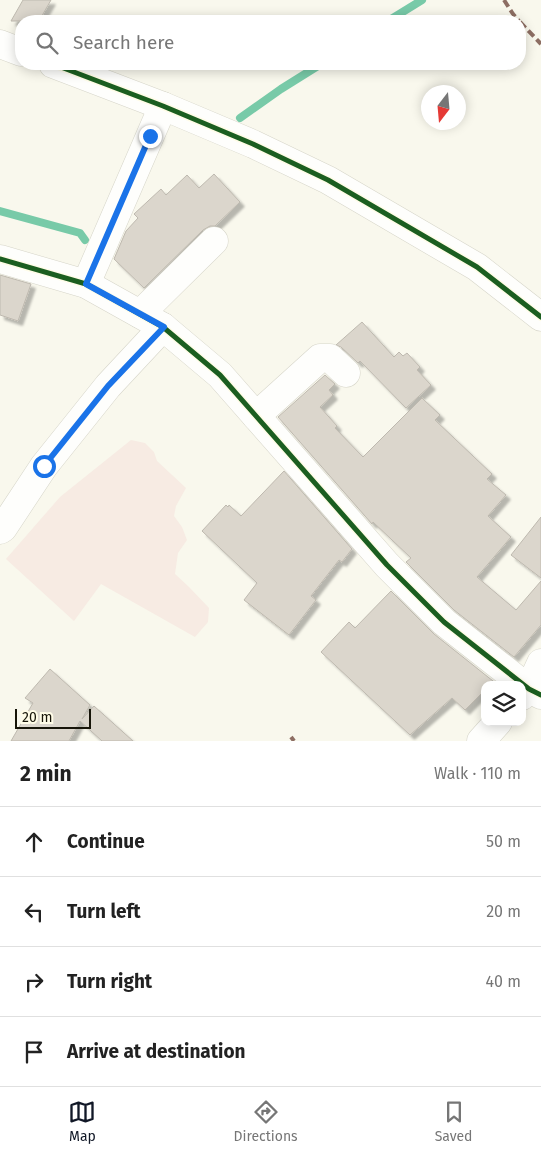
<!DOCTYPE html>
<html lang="en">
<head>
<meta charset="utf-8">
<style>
	body { margin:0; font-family:"Fira Sans",sans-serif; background:#f6f6f6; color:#222 }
	.controls { position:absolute; right:15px; bottom:15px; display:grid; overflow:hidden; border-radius:10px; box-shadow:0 2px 12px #0003 }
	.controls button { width:45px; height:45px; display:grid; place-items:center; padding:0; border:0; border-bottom:1px solid #e0e0e0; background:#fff; color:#222; font:25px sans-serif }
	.compass { position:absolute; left:421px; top:85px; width:45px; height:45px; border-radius:50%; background:#fff; box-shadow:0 2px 12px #0003; rotate:196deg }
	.scale { position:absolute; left:15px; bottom:12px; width:76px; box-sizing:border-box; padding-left:5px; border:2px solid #171509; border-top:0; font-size:14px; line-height:18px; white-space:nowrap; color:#171509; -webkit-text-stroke:4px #fffce7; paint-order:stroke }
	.stop { position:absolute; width:15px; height:15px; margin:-11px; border:4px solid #1a73e8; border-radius:50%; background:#fff }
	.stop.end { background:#1a73e8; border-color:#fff; box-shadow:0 1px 5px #0008 }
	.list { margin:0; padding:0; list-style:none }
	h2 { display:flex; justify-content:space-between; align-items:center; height:65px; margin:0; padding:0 20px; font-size:21px }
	h2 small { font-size:16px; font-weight:400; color:#767676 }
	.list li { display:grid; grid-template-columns:32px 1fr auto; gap:15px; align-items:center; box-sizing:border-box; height:70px; padding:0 20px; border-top:1px solid #e0e0e0 }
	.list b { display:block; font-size:19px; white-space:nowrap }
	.list em { font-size:16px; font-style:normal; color:#767676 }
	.icon { flex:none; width:28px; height:28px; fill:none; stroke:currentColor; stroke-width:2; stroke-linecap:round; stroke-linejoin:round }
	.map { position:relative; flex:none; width:541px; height:741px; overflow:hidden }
	.search { position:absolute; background:#fff; box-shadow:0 2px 12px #0003; left:15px; right:15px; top:15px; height:55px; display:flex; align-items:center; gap:12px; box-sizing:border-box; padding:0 18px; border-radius:20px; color:#767676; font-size:19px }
	.sheet { height:345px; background:#fff }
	nav { display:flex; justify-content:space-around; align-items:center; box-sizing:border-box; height:70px; border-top:1px solid #e0e0e0; background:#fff; font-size:14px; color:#767676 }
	nav a { display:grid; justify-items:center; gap:2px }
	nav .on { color:#111827 }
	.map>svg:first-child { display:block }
	.green { fill:#f7ebe3 }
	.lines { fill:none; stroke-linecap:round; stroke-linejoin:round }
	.stream { stroke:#78caa8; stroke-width:8 }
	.building { fill:#dbd6cc; stroke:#beb9af; filter:url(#shadow) }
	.minor-casing { stroke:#d6d5c9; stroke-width:29 }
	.minor { stroke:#fefefc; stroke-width:28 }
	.quiet { stroke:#8d6e63; stroke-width:4; stroke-dasharray:8 4; stroke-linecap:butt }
	.cycleway-casing { stroke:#fffce7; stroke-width:8 }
	.cycleway { stroke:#1b5e20; stroke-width:5 }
	.route { stroke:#1a73e8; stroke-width:6 }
</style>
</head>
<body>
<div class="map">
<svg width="541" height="741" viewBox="0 0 541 741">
	<defs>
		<filter id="shadow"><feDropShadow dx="4.5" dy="4.5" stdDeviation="1" flood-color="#0004"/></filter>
	</defs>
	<rect width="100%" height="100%" fill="#f9f8ed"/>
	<!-- green -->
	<path class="green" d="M131 440 145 443 154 452 157 461 186 488 176 506 174 516 182 527 187 540 178 553 175 574 189 587 209 608 208 622 195 637 101 584 74 621 6 559 60 497Z"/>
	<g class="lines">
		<!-- stream -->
		<g class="stream">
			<path d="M388 21 422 0"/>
			<path d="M240 118 281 89 321 64"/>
			<path d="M0 211 80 233 85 240"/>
		</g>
	</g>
	<!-- building -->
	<g class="building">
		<path d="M23 0H51L39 21H11Z"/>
		<path d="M214 174 240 202 215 226H210L203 230 144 288 114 259 126 231 138 218 134 214 161 189 166 195 187 175 199 188Z"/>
		<path d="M0 275 31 284 18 321 0 315Z"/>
		<path d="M362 322 394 357 399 352 403 356 407 353 420 367 417 370 431 385 406 408 360 361 358 363 341 347 336 345Z"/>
		<path d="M325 375 335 384 329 390 333 395 320 407 337 426 335 428 363 457 422 398 440 415 435 420 492 474 487 479 506 495 488 516 511 537 477 577 516 610 541 581V625L514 657 454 610 406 562 411 558 373 522 372 524 278 417Z"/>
		<path d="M284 471 352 549 342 562 339 560 311 596 316 600 289 635 244 600 257 583 202 531 226 505 228 507 229 505 241 516Z"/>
		<path d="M541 517V578L511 555Z"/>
		<path d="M391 591 434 634 493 681 490 685H485V690L465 710 452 698 410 735 321 652 349 622 355 628Z"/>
		<path d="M50 669 90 705 82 719 94 706 133 741H102L80 721 69 741H11L33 703 25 698Z"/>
	</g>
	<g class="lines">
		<!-- minor casing -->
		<g class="minor-casing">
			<g id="minor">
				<path d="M0 44 21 52"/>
				<path d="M53 64 163 106 253 144 328 180 477 267 541 317"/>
				<path d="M0 259 86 284 163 327 220 375 387 565 444 622 529 689 541 695"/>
				<path d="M86 284 163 106"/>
				<path d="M140 314 214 241"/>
				<path d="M256 416 320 358H330L346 373"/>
				<path d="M0 530 3 528 44 466 108 386 163 327"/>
				<path d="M522 696 529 689 541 663"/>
				<path d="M481 741 498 722"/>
			</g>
		</g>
		<!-- minor -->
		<use href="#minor" class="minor"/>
		<!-- quiet -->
		<g class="quiet">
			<path d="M504 0 513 14 519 21"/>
			<path d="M520 22 541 44"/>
			<path d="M291 737 294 741"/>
		</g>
		<!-- cycleway casing -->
		<g class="cycleway-casing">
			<g id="cycleway">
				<path d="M53 64 163 106 253 144 328 180 477 267 541 317"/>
				<path d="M0 259 86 284 163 327 220 375 387 565 444 622 529 689 541 695"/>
			</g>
		</g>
		<!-- cycleway -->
		<use href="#cycleway" class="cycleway"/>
	</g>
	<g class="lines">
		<!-- route -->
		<path class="route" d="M44 466 108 386 164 327 86 284 150 136"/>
	</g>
</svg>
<div class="controls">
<button><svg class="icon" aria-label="layers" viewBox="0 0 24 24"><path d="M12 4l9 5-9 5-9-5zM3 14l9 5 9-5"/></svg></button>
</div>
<svg class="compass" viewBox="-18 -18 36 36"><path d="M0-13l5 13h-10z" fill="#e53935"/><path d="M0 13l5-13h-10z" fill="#767676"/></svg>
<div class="scale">20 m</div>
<div class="stop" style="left:44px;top:466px"></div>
<div class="stop end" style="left:150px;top:136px"></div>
<div class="search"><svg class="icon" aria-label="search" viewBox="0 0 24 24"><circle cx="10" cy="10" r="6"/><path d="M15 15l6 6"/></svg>Search here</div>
</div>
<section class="sheet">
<h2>2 min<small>Walk · 110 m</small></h2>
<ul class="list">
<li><svg class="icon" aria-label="ahead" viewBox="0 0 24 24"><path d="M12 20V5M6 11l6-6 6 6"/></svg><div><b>Continue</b></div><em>50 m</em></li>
<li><svg class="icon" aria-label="left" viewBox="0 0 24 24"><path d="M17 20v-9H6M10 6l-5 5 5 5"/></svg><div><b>Turn left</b></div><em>20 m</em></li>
<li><svg class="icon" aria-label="right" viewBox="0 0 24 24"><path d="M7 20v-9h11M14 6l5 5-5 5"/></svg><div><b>Turn right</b></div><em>40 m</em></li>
<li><svg class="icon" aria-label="arrive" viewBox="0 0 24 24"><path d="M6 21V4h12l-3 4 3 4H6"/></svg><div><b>Arrive at destination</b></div></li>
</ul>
</section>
<nav>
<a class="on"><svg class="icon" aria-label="map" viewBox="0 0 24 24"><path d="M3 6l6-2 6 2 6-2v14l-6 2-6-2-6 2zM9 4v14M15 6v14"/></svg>Map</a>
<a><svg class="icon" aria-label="directions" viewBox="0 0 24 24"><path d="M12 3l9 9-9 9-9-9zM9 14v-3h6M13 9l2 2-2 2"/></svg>Directions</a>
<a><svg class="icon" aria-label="saved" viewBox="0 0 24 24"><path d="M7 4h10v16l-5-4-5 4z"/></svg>Saved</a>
</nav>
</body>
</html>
